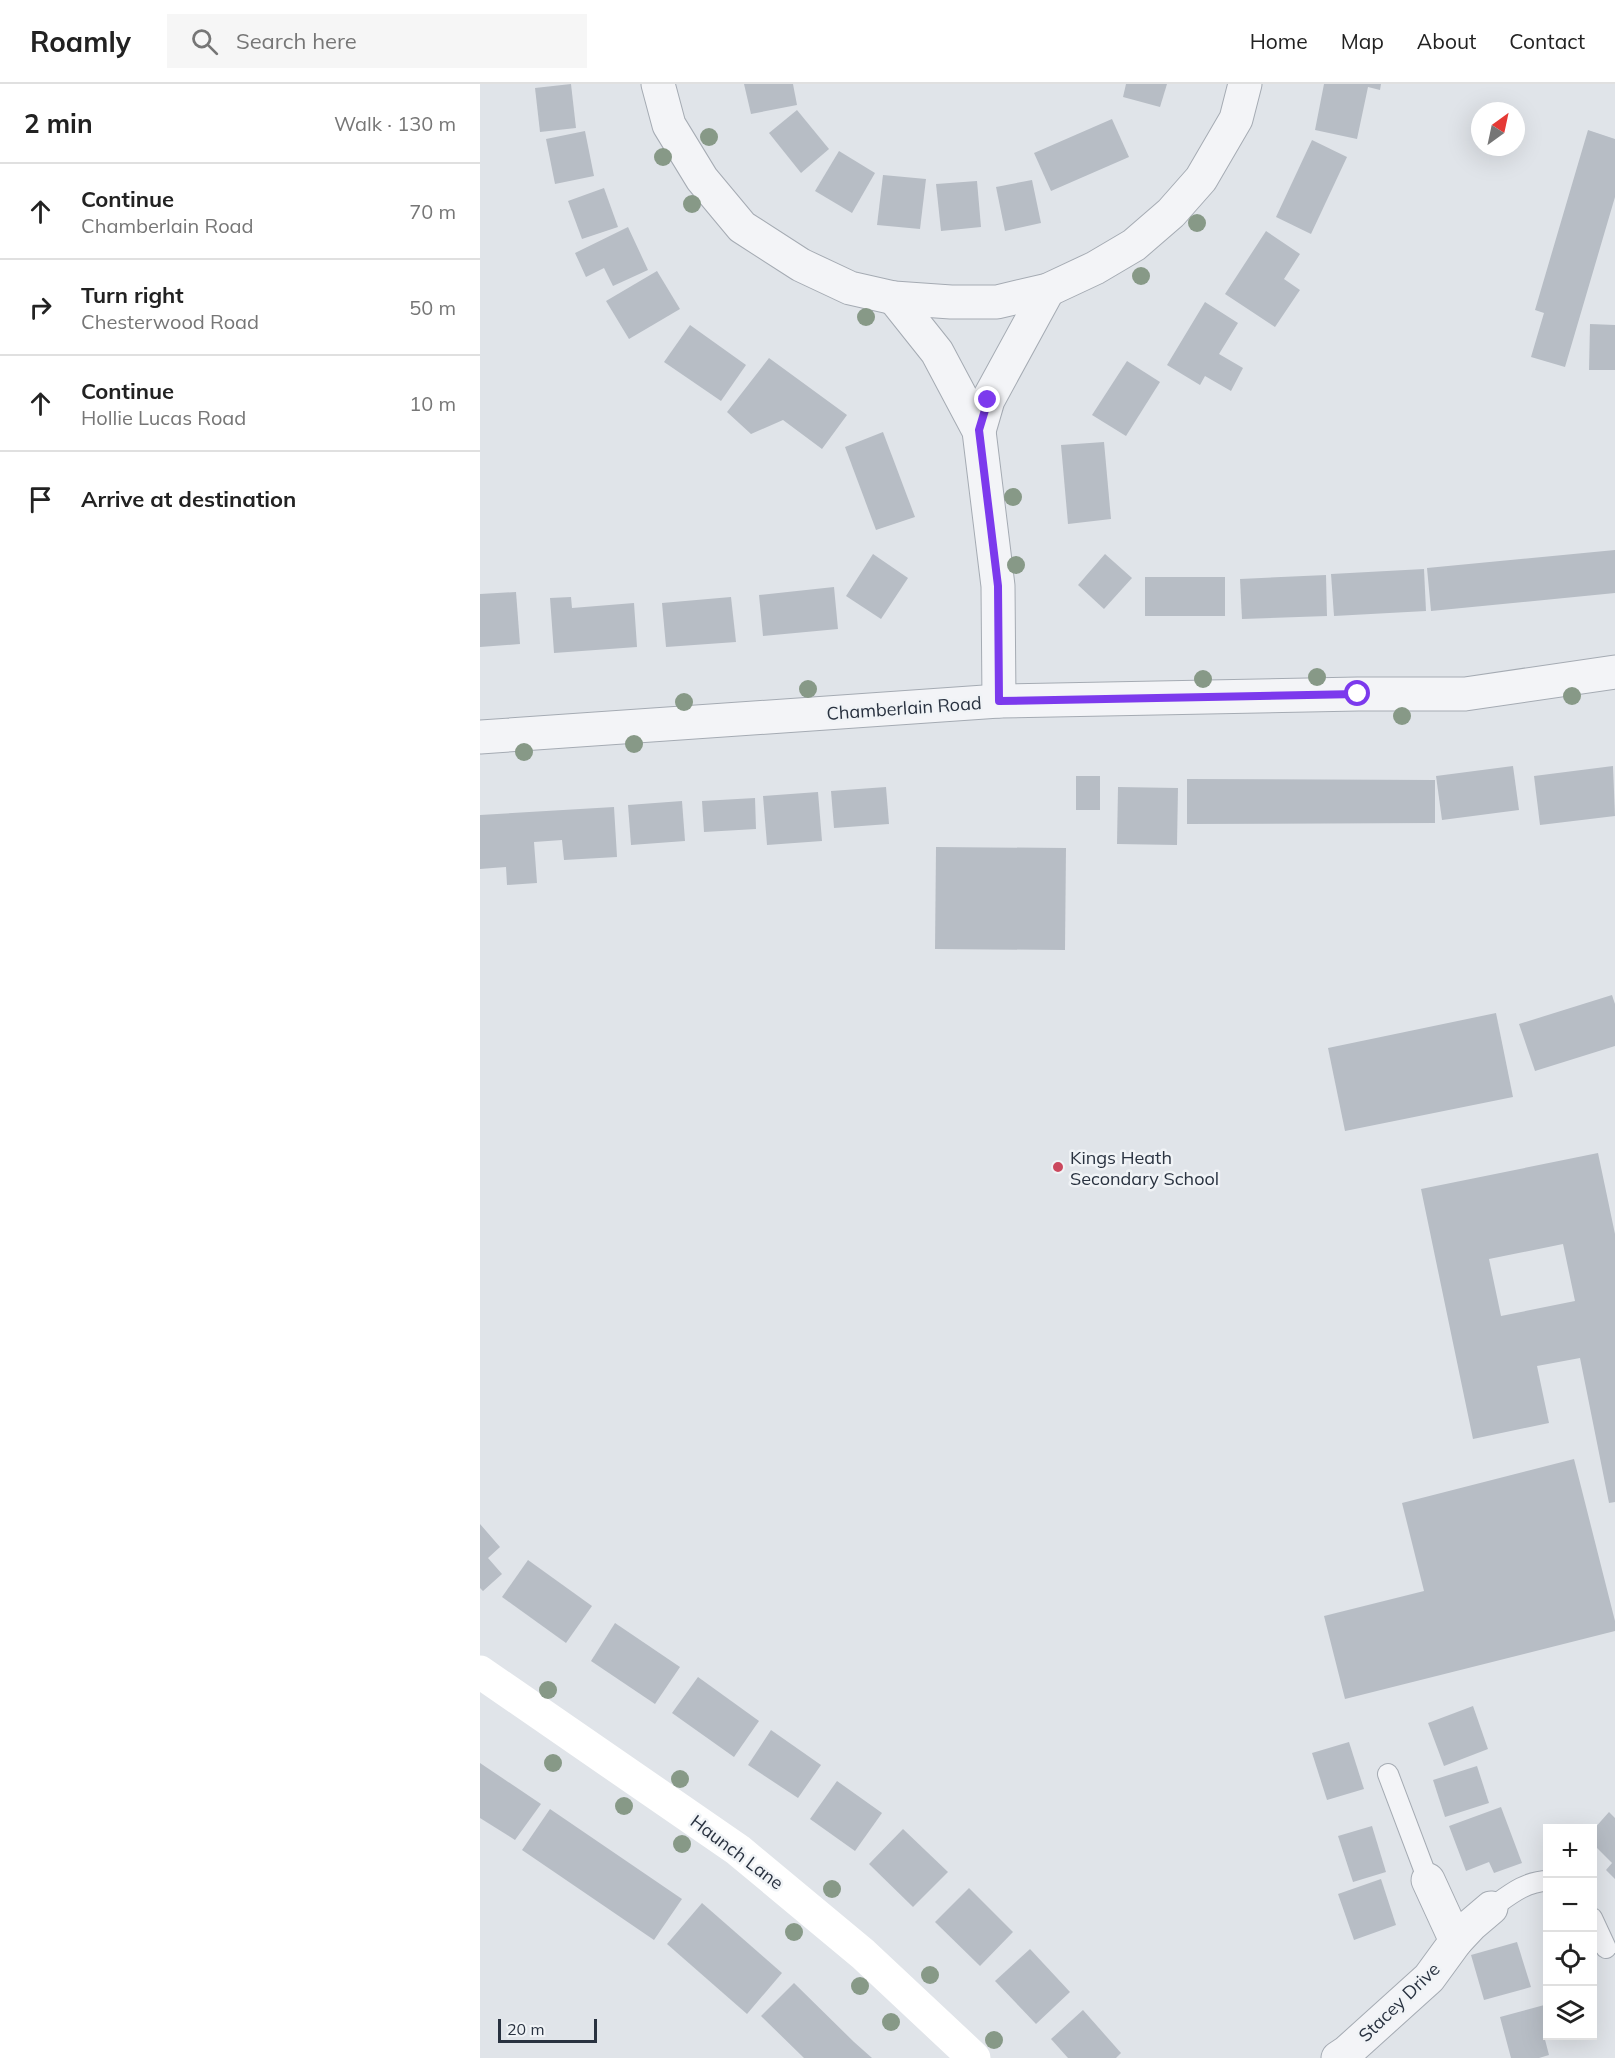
<!DOCTYPE html>
<html lang="en">
<head>
<meta charset="utf-8">
<style>
	body { margin:0; font-family:Mulish,sans-serif; background:#f6f6f6; color:#222 }
	.controls { position:absolute; right:18px; bottom:18px; display:grid; overflow:hidden; border-radius:0px; box-shadow:0 6px 24px #0002 }
	.controls button { width:54px; height:54px; display:grid; place-items:center; padding:0; border:0; border-bottom:2px solid #e0e0e0; background:#fff; color:#222; font:30px sans-serif }
	.compass { position:absolute; left:991px; top:18px; width:54px; height:54px; border-radius:50%; background:#fff; box-shadow:0 6px 24px #0002; rotate:33deg }
	.scale { position:absolute; left:18px; bottom:15px; width:99px; box-sizing:border-box; padding-left:6px; border:3px solid #293240; border-top:0; font-size:16px; line-height:21px; white-space:nowrap; color:#293240; -webkit-text-stroke:4px #f0f3f6; paint-order:stroke }
	.stop { position:absolute; width:18px; height:18px; margin:-14px; border:4px solid #7c3aed; border-radius:50%; background:#fff }
	.stop.end { background:#7c3aed; border-color:#fff; box-shadow:0 2px 6px #0008 }
	.list { margin:0; padding:0; list-style:none }
	h2 { display:flex; justify-content:space-between; align-items:center; height:78px; margin:0; padding:0 24px; font-size:26px }
	h2 small { font-size:20px; font-weight:400; color:#767676 }
	.list li { display:grid; grid-template-columns:39px 1fr auto; gap:18px; align-items:center; box-sizing:border-box; height:96px; padding:0 24px; border-top:2px solid #e0e0e0 }
	.list b { display:block; font-size:22px; white-space:nowrap }
	.list p { margin:0; font-size:20px; white-space:nowrap; color:#767676 }
	.list em { font-size:20px; font-style:normal; color:#767676 }
	.icon { flex:none; width:33px; height:33px; fill:none; stroke:currentColor; stroke-width:2; stroke-linecap:round; stroke-linejoin:round }
	.map { position:relative; flex:none; width:1135px; height:1974px; overflow:hidden }
	header { display:flex; align-items:center; gap:36px; box-sizing:border-box; height:84px; padding:0 30px; background:#fff; border-bottom:2px solid #e0e0e0 }
	header strong { font-size:28px }
	nav { display:flex; gap:33px; margin-inline-start:auto; font-size:21px }
	.search { width:420px; height:54px; background:#f6f6f6; display:flex; align-items:center; gap:15px; box-sizing:border-box; padding:0 21px; border-radius:0px; color:#767676; font-size:22px }
	main { display:flex }
	aside { flex:1; background:#fff }
	.map>svg:first-child { display:block }
	.building { fill:#b7bdc5; fill-rule:evenodd }
	.lines { fill:none; stroke-linecap:round; stroke-linejoin:round }
	.lane-casing { stroke:#a5abb3; stroke-width:22 }
	.street-casing { stroke:#a5abb3; stroke-width:35 }
	.lane { stroke:#f3f4f7; stroke-width:20 }
	.street { stroke:#f3f4f7; stroke-width:33 }
	.secondary { stroke:#fff; stroke-width:33 }
	.tree { fill:#879987 }
	.route { stroke:#7c3aed; stroke-width:8 }
	.poi-dot { fill:#cb485e; stroke:#f0f3f6; stroke-width:2 }
	.labels { text-anchor:middle; dominant-baseline:central; stroke-width:5; stroke-linejoin:round; paint-order:stroke }
	.street-label { font-size:18px; fill:#293240; stroke:#f0f3f6 }
	.poi-label { font-size:18px; fill:#293240; stroke:#f0f3f6; text-anchor:start }
</style>
</head>
<body>
<header>
<strong>Roamly</strong>
<div class="search"><svg class="icon" aria-label="search" viewBox="0 0 24 24"><circle cx="10" cy="10" r="6"/><path d="M15 15l6 6"/></svg>Search here</div>
<nav><a>Home</a><a>Map</a><a>About</a><a>Contact</a></nav>
</header>
<main>
<aside>
<h2>2 min<small>Walk · 130 m</small></h2>
<ul class="list">
<li><svg class="icon" aria-label="ahead" viewBox="0 0 24 24"><path d="M12 20V5M6 11l6-6 6 6"/></svg><div><b>Continue</b><p>Chamberlain Road</p></div><em>70 m</em></li>
<li><svg class="icon" aria-label="right" viewBox="0 0 24 24"><path d="M7 20v-9h11M14 6l5 5-5 5"/></svg><div><b>Turn right</b><p>Chesterwood Road</p></div><em>50 m</em></li>
<li><svg class="icon" aria-label="ahead" viewBox="0 0 24 24"><path d="M12 20V5M6 11l6-6 6 6"/></svg><div><b>Continue</b><p>Hollie Lucas Road</p></div><em>10 m</em></li>
<li><svg class="icon" aria-label="arrive" viewBox="0 0 24 24"><path d="M6 21V4h12l-3 4 3 4H6"/></svg><div><b>Arrive at destination</b></div></li>
</ul>
</aside>
<div class="map">
<svg width="1135" height="1974" viewBox="0 0 1135 1974">
	<rect width="100%" height="100%" fill="#e0e4e9"/>
	<!-- building -->
	<g class="building">
		<path d="M91 0 96 44 60 48 55 4Z"/>
		<path d="M264 0H313L317 21 271 30Z"/>
		<path d="M646 0H687L680 23 643 13Z"/>
		<path d="M844 0H901L900 6 888 3 877 55 835 46Z"/>
		<path d="M317 26 349 65 321 89 289 49Z"/>
		<path d="M632 35 649 73 571 107 554 69Z"/>
		<path d="M1108 46 1135 55V113L1085 283 1051 273 1064 229 1055 226Z"/>
		<path d="M105 47 114 92 75 100 66 55Z"/>
		<path d="M832 56 867 73 831 150 796 133Z"/>
		<path d="M359 67 395 89 372 129 335 107Z"/>
		<path d="M403 91 446 95 440 145 397 141Z"/>
		<path d="M552 96 561 139 525 147 516 103Z"/>
		<path d="M497 97 501 143 461 147 456 100Z"/>
		<path d="M124 104 138 143 102 155 88 117Z"/>
		<path d="M148 143 168 186 133 202 124 184 106 193 95 169Z"/>
		<path d="M786 147 820 170 804 195 820 206 795 243 745 210Z"/>
		<path d="M177 187 200 225 149 255 126 217Z"/>
		<path d="M725 218 758 239 739 270 763 284 751 307 725 292 720 301 687 281Z"/>
		<path d="M1110 240 1135 241V286H1109Z"/>
		<path d="M210 241 266 281 241 317 184 278Z"/>
		<path d="M289 274 367 331 342 365 303 336 271 350 247 328Z"/>
		<path d="M647 277 680 298 646 352 612 331Z"/>
		<path d="M403 348 435 433 396 446 365 363Z"/>
		<path d="M624 358 631 435 588 440 581 361Z"/>
		<path d="M1135 466V509L951 527 947 484Z"/>
		<path d="M393 470 428 494 401 535 366 512Z"/>
		<path d="M625 470 652 494 624 525 598 501Z"/>
		<path d="M944 485 946 527 854 532 851 490Z"/>
		<path d="M846 491 847 532 762 535 760 495Z"/>
		<rect x="665" y="493" width="80" height="39"/>
		<path d="M354 503 358 545 283 552 279 511Z"/>
		<path d="M36 508 40 560 0 563V510Z"/>
		<path d="M91 513 92 524 154 519 157 563 74 569 70 514Z"/>
		<path d="M251 513 256 558 186 563 182 519Z"/>
		<path d="M1033 682 1039 726 962 736 956 692Z"/>
		<path d="M1133 682 1135 732 1060 741 1054 692Z"/>
		<rect x="596" y="692" width="24" height="34"/>
		<path d="M707 695 955 696V739L707 740Z"/>
		<path d="M406 703 409 740 354 744 351 707Z"/>
		<path d="M638 703 698 704 697 761 637 760Z"/>
		<path d="M338 708 342 757 287 761 283 712Z"/>
		<path d="M275 714 276 745 224 748 222 717Z"/>
		<path d="M202 717 205 757 151 761 148 721Z"/>
		<path d="M134 723 137 773 84 776 82 756 54 758 57 799 27 801 26 783 0 785V731Z"/>
		<path d="M456 763 586 764 585 866 455 865Z"/>
		<path d="M1132 911 1135 920V962L1055 987 1039 940Z"/>
		<path d="M1016 929 1033 1013 865 1047 848 964Z"/>
		<path d="M1118 1069 1135 1150V1418L1129 1419 1100 1274 1057 1282 1069 1339 993 1355 941 1105ZM1083 1160 1095 1217 1021 1232 1009 1175Z"/>
		<path d="M1094 1375 1135 1537V1547L865 1615 844 1532 944 1507 922 1419Z"/>
		<path d="M0 1440 20 1463 8 1474 22 1490 3 1507 0 1504Z"/>
		<path d="M48 1476 112 1522 86 1559 22 1513Z"/>
		<path d="M135 1539 200 1583 175 1620 111 1577Z"/>
		<path d="M218 1593 279 1637 254 1673 192 1629Z"/>
		<path d="M993 1622 1008 1665 964 1682 948 1639Z"/>
		<path d="M291 1646 341 1681 318 1714 268 1681Z"/>
		<path d="M869 1658 884 1705 847 1716 832 1669Z"/>
		<path d="M0 1679 61 1720 35 1756 0 1734Z"/>
		<path d="M997 1682 1009 1719 965 1733 953 1696Z"/>
		<path d="M357 1697 402 1729 375 1767 330 1735Z"/>
		<path d="M1021 1723 1042 1779 1014 1789 1009 1778 986 1787 969 1742Z"/>
		<path d="M70 1725 202 1815 174 1856 42 1766Z"/>
		<path d="M1129 1728 1135 1734V1795L1126 1786 1132 1779 1113 1760V1746Z"/>
		<path d="M892 1742 906 1788 873 1798 858 1752Z"/>
		<path d="M423 1745 468 1788 433 1823 389 1780Z"/>
		<path d="M901 1795 916 1841 874 1856 858 1810Z"/>
		<path d="M489 1804 533 1848 500 1882 455 1838Z"/>
		<path d="M222 1819 302 1889 267 1930 187 1860Z"/>
		<path d="M1037 1858 1051 1903 1004 1916 991 1871Z"/>
		<path d="M550 1865 590 1908 556 1940 515 1897Z"/>
		<path d="M314 1899 374 1958 392 1974H324L281 1932Z"/>
		<path d="M1068 1920V1947L1063 1948 1069 1971 1059 1974H1031L1020 1933Z"/>
		<path d="M603 1926 641 1969 636 1974H588L571 1955Z"/>
	</g>
	<g class="lines">
		<!-- lane casing -->
		<g class="lane-casing">
			<g id="lane">
				<path d="M908 1690 948 1796"/>
				<path d="M1011 1824C1028 1812 1045 1797 1068 1797"/>
				<path d="M1112 1834 1126 1864"/>
			</g>
		</g>
		<!-- street casing -->
		<g class="street-casing">
			<g id="street">
				<path d="M178 0 189 41 222 95 262 143 321 181 370 204 414 214 471 218H517L568 206 615 184 654 161 691 129 721 95 756 35 765 0"/>
				<path d="M414 214 457 268 499 347 518 502 519 617"/>
				<path d="M499 347 508 316 568 206"/>
				<path d="M0 653 519 617 878 610H985L1135 588"/>
				<path d="M948 1796 976 1857"/>
				<path d="M858 1974 867 1968 949 1894 976 1857 991 1841 1011 1824"/>
			</g>
		</g>
		<!-- lane -->
		<use href="#lane" class="lane"/>
		<!-- street -->
		<use href="#street" class="street"/>
		<!-- secondary -->
		<path class="secondary" d="M0 1588 258 1766 383 1870 494 1974"/>
	</g>
	<!-- trees -->
	<g class="tree">
		<circle cx="229" cy="53" r="9"/>
		<circle cx="183" cy="73" r="9"/>
		<circle cx="212" cy="120" r="9"/>
		<circle cx="717" cy="139" r="9"/>
		<circle cx="661" cy="192" r="9"/>
		<circle cx="386" cy="233" r="9"/>
		<circle cx="533" cy="413" r="9"/>
		<circle cx="536" cy="481" r="9"/>
		<circle cx="837" cy="593" r="9"/>
		<circle cx="723" cy="595" r="9"/>
		<circle cx="328" cy="605" r="9"/>
		<circle cx="1092" cy="612" r="9"/>
		<circle cx="204" cy="618" r="9"/>
		<circle cx="922" cy="632" r="9"/>
		<circle cx="154" cy="660" r="9"/>
		<circle cx="44" cy="668" r="9"/>
		<circle cx="68" cy="1606" r="9"/>
		<circle cx="73" cy="1679" r="9"/>
		<circle cx="200" cy="1695" r="9"/>
		<circle cx="144" cy="1722" r="9"/>
		<circle cx="202" cy="1760" r="9"/>
		<circle cx="352" cy="1805" r="9"/>
		<circle cx="314" cy="1848" r="9"/>
		<circle cx="450" cy="1891" r="9"/>
		<circle cx="380" cy="1902" r="9"/>
		<circle cx="411" cy="1938" r="9"/>
		<circle cx="514" cy="1956" r="9"/>
	</g>
	<g class="lines">
		<!-- route -->
		<path class="route" d="M508 316 499 346 518 502 519 617 878 610"/>
	</g>
	<!-- markers -->
	<circle class="poi-dot" cx="578" cy="1083" r="6"/>
	<g class="labels">
		<!-- street labels -->
		<g class="street-label">
			<text transform="translate(424 624) rotate(-4)">Chamberlain Road</text>
			<text transform="translate(257 1768) rotate(37)">Haunch Lane</text>
			<text transform="translate(919 1918) rotate(-44)">Stacey Drive</text>
		</g>
		<!-- poi labels -->
		<g class="poi-label">
			<text x="590" y="1073">Kings Heath<tspan x="590" dy="21">Secondary School</tspan></text>
		</g>
	</g>
</svg>
<div class="controls">
<button>+</button>
<button>−</button>
<button><svg class="icon" aria-label="locate" viewBox="0 0 24 24"><circle cx="12" cy="12" r="6"/><path d="M12 2v4M12 18v4M2 12h4M18 12h4"/></svg></button>
<button><svg class="icon" aria-label="layers" viewBox="0 0 24 24"><path d="M12 4l9 5-9 5-9-5zM3 14l9 5 9-5"/></svg></button>
</div>
<svg class="compass" viewBox="-18 -18 36 36"><path d="M0-13l5 13h-10z" fill="#e53935"/><path d="M0 13l5-13h-10z" fill="#767676"/></svg>
<div class="scale">20 m</div>
<div class="stop" style="left:878px;top:610px"></div>
<div class="stop end" style="left:508px;top:316px"></div>
</div>
</main>
</body>
</html>
